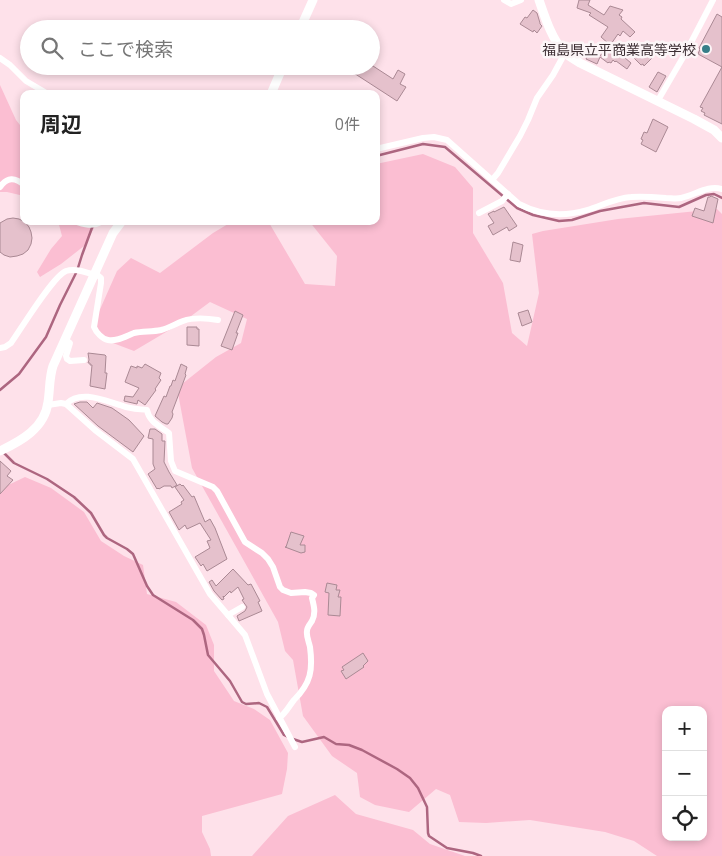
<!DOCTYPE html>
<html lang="ja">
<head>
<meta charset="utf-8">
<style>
	body { margin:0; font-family:"Open Sans","Noto Sans JP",sans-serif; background:#f6f6f6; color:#222 }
	.controls { position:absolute; right:15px; bottom:15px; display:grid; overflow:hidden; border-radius:10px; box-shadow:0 2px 8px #0003 }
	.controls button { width:45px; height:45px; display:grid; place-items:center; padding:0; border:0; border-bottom:1px solid #e0e0e0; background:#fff; color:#222; font:25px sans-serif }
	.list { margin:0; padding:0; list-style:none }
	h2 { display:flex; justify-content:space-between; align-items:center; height:65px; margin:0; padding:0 20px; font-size:21px }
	h2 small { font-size:16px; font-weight:400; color:#767676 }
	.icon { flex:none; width:28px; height:28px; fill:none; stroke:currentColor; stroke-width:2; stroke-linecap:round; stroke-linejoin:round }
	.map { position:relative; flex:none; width:722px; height:856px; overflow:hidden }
	.search { position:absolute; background:#fff; box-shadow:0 2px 8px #0003; left:20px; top:20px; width:360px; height:55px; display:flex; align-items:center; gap:12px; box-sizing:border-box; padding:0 18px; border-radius:28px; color:#767676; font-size:19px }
	.panel { position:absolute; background:#fff; box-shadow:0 2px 8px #0003; left:20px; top:90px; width:360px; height:135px; border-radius:10px }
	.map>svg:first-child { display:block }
	.green { fill:#fbbed2; fill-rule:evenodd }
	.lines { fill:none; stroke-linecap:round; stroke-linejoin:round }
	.stream { stroke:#ad6680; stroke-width:2.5 }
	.building { fill:#e5c1cc; stroke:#aa8994 }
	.street { stroke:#fff; stroke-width:6 }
	.secondary { stroke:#fff; stroke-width:9 }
	.poi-dot { fill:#377e88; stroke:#fcf5f7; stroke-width:2 }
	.labels { text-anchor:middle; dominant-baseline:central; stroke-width:5; stroke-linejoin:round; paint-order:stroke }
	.poi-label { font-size:14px; fill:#3d2f34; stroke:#fcf5f7; text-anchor:end }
</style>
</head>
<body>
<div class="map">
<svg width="722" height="856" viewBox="0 0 722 856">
	<rect width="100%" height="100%" fill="#fee1ea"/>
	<!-- green -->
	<g class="green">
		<path d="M0 85 16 120 24 130V196L7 192H0Z"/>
		<path d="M423 154 455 167 473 188V233L503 283 512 333 527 346 539 293 532 234 543 231 618 219 717 209 722 214V856H657L634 841 605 832 530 820 486 823 459 822 450 795 436 789 409 812 375 805 360 797 357 773 332 756 303 716 293 660 285 651 278 622 192 468 177 388 216 357 241 343 247 319 210 302 183 322 134 351 105 340 94 323 117 271 131 258 160 273 213 233 233 221H268L305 284 335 286 337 256 309 221H376V164ZM666 710H703V837H666Z"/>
		<path d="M58 221H98L84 246 61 264 40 277 37 272 51 249 62 236Z"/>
		<path d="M25 477 51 488 84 512 101 541 124 556 143 565 147 594 176 602 206 625 214 645V671L234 701 254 709 270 720 288 753 287 769 282 794 202 816V832L210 849 211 856H0V489Z"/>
		<path d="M335 795 356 814 413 830 430 844 465 856H252L288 816Z"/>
	</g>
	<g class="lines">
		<!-- stream -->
		<g class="stream">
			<path d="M376 156 423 144 445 147 517 208 533 215 559 221 572 220 600 211 644 203 679 207 706 195 714 194 722 198"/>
			<path d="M0 390 19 374 46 337 60 305 77 271 82 255 93 225"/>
			<path d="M4 453 14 463 47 479 74 497 91 513 104 535 107 538 127 549 133 554 147 586 153 595 193 620 202 629 204 635 208 655 230 681 242 702 246 704 259 703 267 707 284 735 288 737"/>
			<path d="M293 739 302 742 324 737 336 744 349 745 362 750 397 769 410 778 418 788 427 807 428 833 429 836 447 848 473 853 481 856"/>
		</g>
	</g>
	<!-- building -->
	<g class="building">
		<path d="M579 0H590L588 5 604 15 610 6 623 10 619 15 622 17 621 19 635 32 630 37 623 31 620 36 618 34 611 44 619 50 618 52 631 63 627 69 616 61 615 62 613 60 611 63 609 62 608 63 600 57 597 64 586 59 590 51 600 56 609 44 601 37 608 27 589 15 591 13 577 8Z"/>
		<path d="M533 10 537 13 540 23V24L542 26 537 33 534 30 533 32 520 24 525 17 527 18Z"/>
		<path d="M717 14 722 17V67L698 54 700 49 699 48Z"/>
		<path d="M645 45 655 55 644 66 643 64 641 65 633 57Z"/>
		<path d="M343 66H373L393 79 398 70 405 74 400 84 406 87 397 101Z"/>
		<path d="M722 67V124L704 115 705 113 701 111 703 108 700 107Z"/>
		<path d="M658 72 666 76 657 92 649 87Z"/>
		<path d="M653 119 668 127 656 152 641 144 643 140 641 139 644 132 647 133Z"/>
		<path d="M711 196 718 199 713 223 692 216 695 208 704 211 708 197H710Z"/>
		<path d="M504 207 517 226 509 231 507 227 493 235 488 226 494 223 488 214 494 211V212Z"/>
		<path d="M13 218 19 219 25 222 29 227 31 232 32 238 31 244 28 250 23 254 17 256 10 257 4 255 0 252V223L7 219Z"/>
		<path d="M513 242 523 245 520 262 510 260Z"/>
		<path d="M528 310 532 322 522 326 518 313Z"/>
		<path d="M235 311 243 315 236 333H238L232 350 221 346Z"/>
		<path d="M187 327H197V329H199V346L187 345Z"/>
		<path d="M88 353 105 355 106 356 105 373H107L105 389 90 386 92 365H90V363H88L89 360Z"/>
		<path d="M145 364 161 373 159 378 161 380 155 389 156 390 145 405 138 400 137 404 124 401 125 396 133 397 139 388 125 382 131 366 137 368V366L142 368Z"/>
		<path d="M181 364 187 367 185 374 186 375 172 412 173 414 172 418 168 424H166L162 422 155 416 164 396 166 397 170 386H171L173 380 175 381Z"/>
		<path d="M80 402H87L93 408 97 403 112 408 129 420 144 436 133 452 98 426 74 404Z"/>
		<path d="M150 429H155L162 434V441H165L164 462 169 472 177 485 172 488 171 486H164L159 489 158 488 157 489 148 474 155 469 153 464V439L148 438Z"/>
		<path d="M0 461 11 471 7 476 13 480 0 494Z"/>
		<path d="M180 484 182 486 183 485 192 497 194 496 205 522 210 519 215 528 227 559 207 571 203 564 201 566 195 557 210 548 207 541 211 540 200 523 187 529 185 525 179 530 169 512 182 504 181 502 184 500 175 487Z"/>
		<path d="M291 532 304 536 300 545H305V552L301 553 285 547H286Z"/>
		<path d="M233 569 248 585 251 584 260 601 258 602 262 611 239 621 237 616 245 611 247 607 242 600 244 599 238 587 231 593 230 591 224 597 223 596 224 599 222 600 214 591 209 582 212 580 216 586Z"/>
		<path d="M327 583 337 585 336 590H340L338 597H341L340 616 328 615 329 593 325 592Z"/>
		<path d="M363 653 368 661 363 666 364 667 346 679 341 671 344 670 342 667Z"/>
	</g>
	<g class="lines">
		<!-- street -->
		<g class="street">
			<path d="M504 0 511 4 521 0"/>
			<path d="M0 58 10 65 26 81 48 94"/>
			<path d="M82 94H93"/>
			<path d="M657 102 685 54 713 0"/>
			<path d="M376 149 423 138 434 137 447 140 519 204C540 215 564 217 587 210 601 206 615 198 631 197 642 196 654 197 666 198 671 198 676 199 681 198 696 195 707 185 722 189"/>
			<path d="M492 180 498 173 520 136 528 120 537 98 553 75 565 53"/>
			<path d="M0 187C7 177 15 177 24 185"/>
			<path d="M479 213 502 201 508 194"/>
			<path d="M74 221C84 225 93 227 103 221"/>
			<path d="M95 273 101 278V283L94 327C96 332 102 339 108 340 116 342 126 336 134 333 143 331 152 332 161 330 169 328 175 324 183 321 194 317 206 318 218 320"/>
			<path d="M65 339 70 343 66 356 67 359 70 361 84 360"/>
			<path d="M0 348 5 347 11 343C21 329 53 276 66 271 75 268 86 272 94 275"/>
			<path d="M66 404C81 389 105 401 123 406 130 409 139 409 147 410 149 422 160 426 169 433L171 461 175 471 213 487 217 491 245 542 262 553 268 559 273 567 280 587 283 590 291 593 305 592 311 593 314 595 312 598C314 606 316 613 312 621 310 624 307 627 307 631 306 636 309 642 310 647 313 670 311 683 294 700 289 706 286 713 279 718"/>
			<path d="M48 405 61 403 66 404 95 430 133 459 210 594 245 635 267 694 295 747"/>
			<path d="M228 615 242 607"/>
		</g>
		<!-- secondary -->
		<g class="secondary">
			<path d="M539 0C545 17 551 37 563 51 568 56 574 59 580 63L694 119 714 130 722 138"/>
			<path d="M300 29 313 0"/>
			<path d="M271 94 283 66"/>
			<path d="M0 451C21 441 45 428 48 402 50 390 49 378 53 366L113 233 122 221"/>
		</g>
	</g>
	<!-- markers -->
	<circle class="poi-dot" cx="706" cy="49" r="5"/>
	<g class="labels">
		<!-- poi labels -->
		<g class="poi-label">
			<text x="696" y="49">福島県立平商業高等学校</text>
		</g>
	</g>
</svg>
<div class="controls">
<button>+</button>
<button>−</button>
<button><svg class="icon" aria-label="locate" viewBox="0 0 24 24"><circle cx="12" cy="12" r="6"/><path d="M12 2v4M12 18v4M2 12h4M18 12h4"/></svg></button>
</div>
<div class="search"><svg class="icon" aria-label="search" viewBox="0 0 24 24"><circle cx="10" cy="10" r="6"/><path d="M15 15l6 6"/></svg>ここで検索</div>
<section class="panel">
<h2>周辺<small>0件</small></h2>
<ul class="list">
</ul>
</section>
</div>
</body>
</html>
